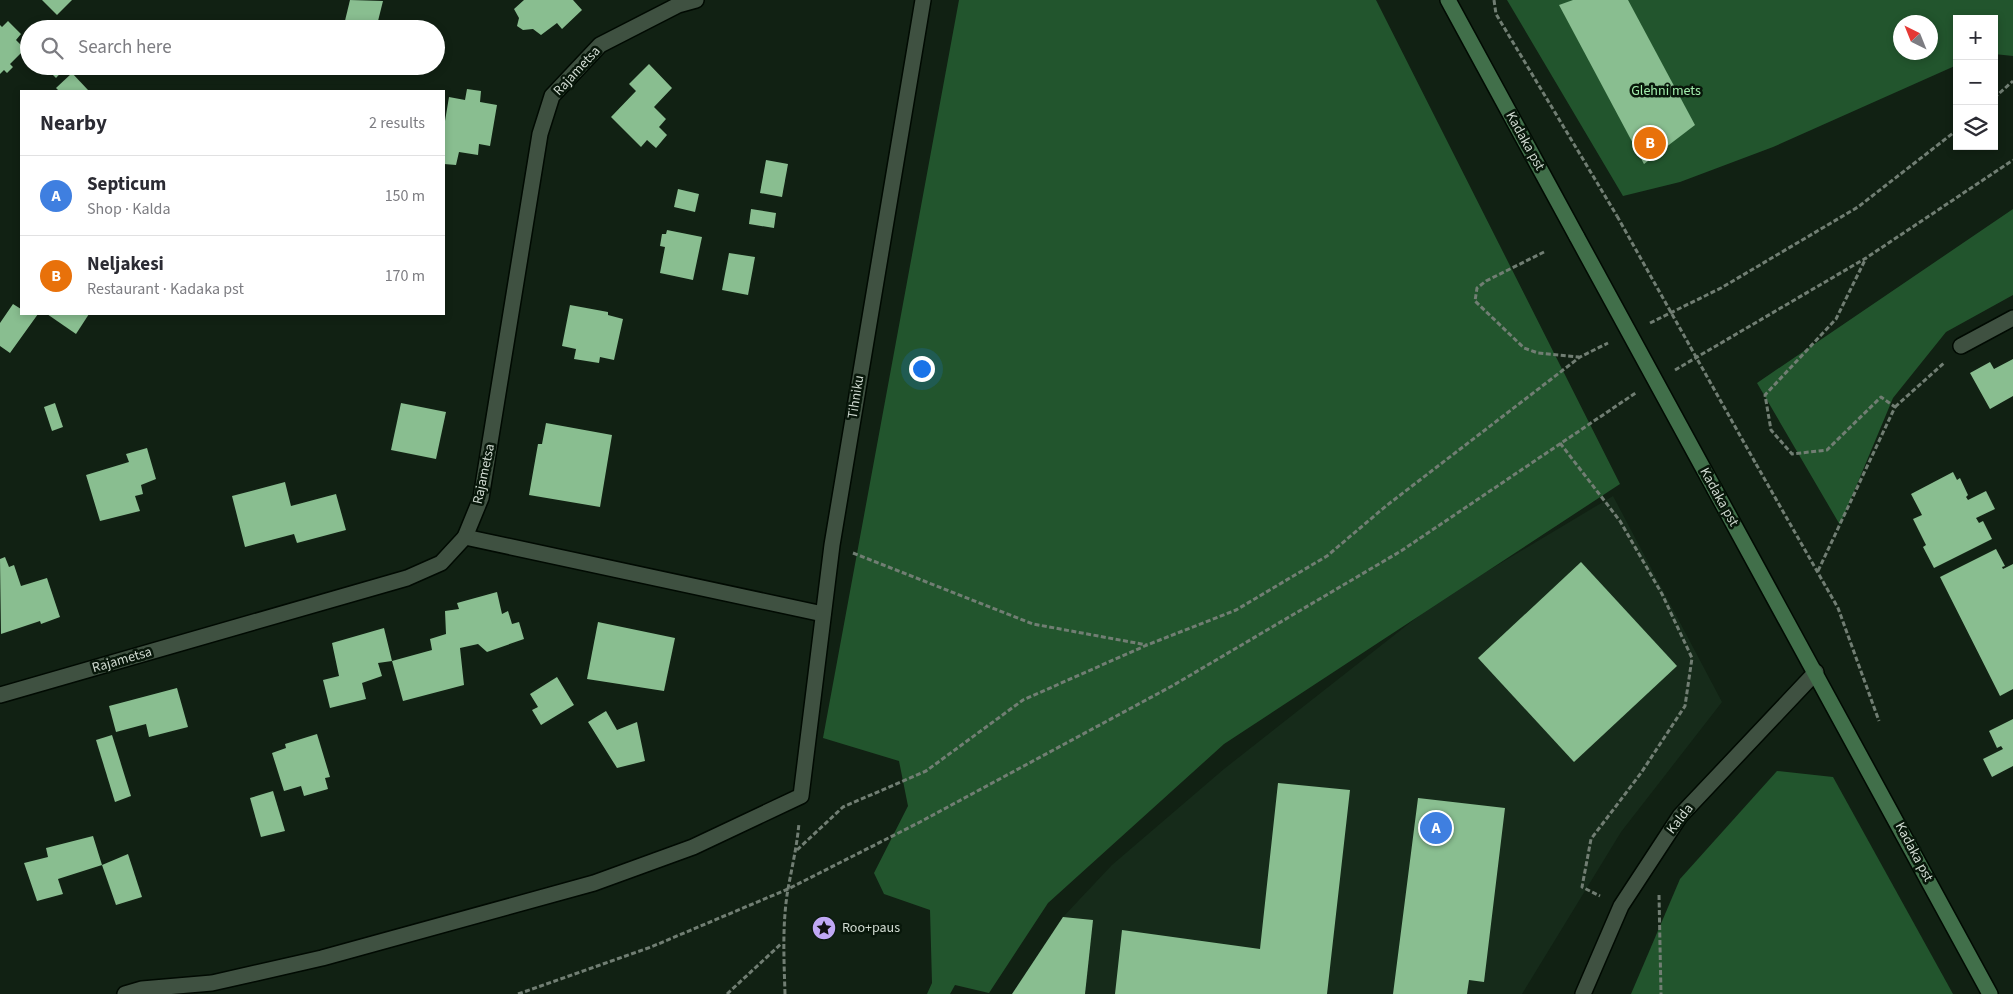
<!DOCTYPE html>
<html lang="en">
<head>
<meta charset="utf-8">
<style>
	body { margin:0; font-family:"Source Sans 3",sans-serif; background:#f7f7f7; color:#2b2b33 }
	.controls { position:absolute; right:15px; top:15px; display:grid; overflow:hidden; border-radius:0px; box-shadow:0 2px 8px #0003 }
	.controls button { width:45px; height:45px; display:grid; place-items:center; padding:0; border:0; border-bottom:1px solid #e1e1e2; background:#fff; color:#2b2b33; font:25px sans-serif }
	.compass { position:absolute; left:1893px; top:15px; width:45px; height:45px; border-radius:50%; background:#fff; box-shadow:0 2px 8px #0003; rotate:317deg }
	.you { position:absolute; left:921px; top:368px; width:18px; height:18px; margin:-12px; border:4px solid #fff; border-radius:50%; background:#1a73e8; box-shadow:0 0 0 8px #1a73e833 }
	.badge { display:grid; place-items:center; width:32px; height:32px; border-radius:50%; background:#1a73e8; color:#fff; font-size:16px; font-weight:700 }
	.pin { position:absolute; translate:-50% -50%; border:2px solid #fff; box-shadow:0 1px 5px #0006 }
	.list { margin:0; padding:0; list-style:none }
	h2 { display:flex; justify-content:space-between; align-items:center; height:65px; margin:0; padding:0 20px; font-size:21px }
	h2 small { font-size:16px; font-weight:400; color:#7c7c81 }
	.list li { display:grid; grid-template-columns:32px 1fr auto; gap:15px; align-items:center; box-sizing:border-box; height:80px; padding:0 20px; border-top:1px solid #e1e1e2 }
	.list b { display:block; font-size:19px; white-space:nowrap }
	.list p { margin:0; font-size:16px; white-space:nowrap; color:#7c7c81 }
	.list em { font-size:16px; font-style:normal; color:#7c7c81 }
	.icon { flex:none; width:28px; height:28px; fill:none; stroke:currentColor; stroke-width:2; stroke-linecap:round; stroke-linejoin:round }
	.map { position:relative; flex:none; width:2013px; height:994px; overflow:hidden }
	.search { position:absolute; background:#fff; box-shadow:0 2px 8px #0003; left:20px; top:20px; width:425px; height:55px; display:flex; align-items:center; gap:12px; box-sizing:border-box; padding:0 18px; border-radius:28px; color:#7c7c81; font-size:19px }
	.panel { position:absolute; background:#fff; box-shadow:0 2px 8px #0003; left:20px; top:90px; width:425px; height:225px; border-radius:0px }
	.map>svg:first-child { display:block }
	.built { fill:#162b1a }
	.forest { fill:#22552d; fill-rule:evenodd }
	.building { fill:#89be90 }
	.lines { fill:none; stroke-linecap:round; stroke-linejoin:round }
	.street-casing { stroke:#010a02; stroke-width:18 }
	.secondary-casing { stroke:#010a02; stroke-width:18 }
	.path { stroke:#717e73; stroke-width:3; stroke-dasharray:5 2.5; stroke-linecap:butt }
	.street { stroke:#3f5141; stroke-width:15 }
	.secondary { stroke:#416f4a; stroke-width:15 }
	.secondary-bridge-casing { stroke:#010a02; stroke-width:18; stroke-linecap:butt }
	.path-bridge { stroke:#717e73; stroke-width:3; stroke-dasharray:5 2.5; stroke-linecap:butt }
	.secondary-bridge { stroke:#416f4a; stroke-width:15 }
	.labels { text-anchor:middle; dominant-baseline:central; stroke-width:5; stroke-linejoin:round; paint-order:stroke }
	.street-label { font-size:14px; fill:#d1dbd2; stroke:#08170a }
	.park-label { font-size:14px; fill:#a3eead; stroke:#08170a }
	.poi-label { font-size:14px; fill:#d1dbd2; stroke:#08170a; text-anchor:start }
</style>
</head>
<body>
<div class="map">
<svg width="2013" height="994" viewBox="0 0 2013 994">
	<rect width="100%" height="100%" fill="#112113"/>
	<!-- built -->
	<path class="built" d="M1613 496 1722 702 1621 832 1522 994H1012L1063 917 1112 865 1224 769 1439 600Z"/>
	<!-- forest -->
	<g class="forest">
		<path d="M959 0H1376L1620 484 1224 744 1048 903 989 993 955 985 950 994H927L932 983 930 910 884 894 874 873 908 806 899 761 823 738Z"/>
		<path d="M1507 0H2013V56L1994 54V19H1957V65L1773 147 1680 182 1623 196ZM1900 22H1930V52H1900Z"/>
		<path d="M2013 209V295L1946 332 1893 398 1840 525 1757 383Z"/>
		<path d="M1777 771 1833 777 1953 994H1631L1680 879Z"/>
	</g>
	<!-- building -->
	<g class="building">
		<path d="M42 0H72L57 15Z"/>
		<path d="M350 0 383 1 376 29H343Z"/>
		<path d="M524 0H573L582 10 562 29 557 23 541 35 533 29 523 30 517 26 519 18 514 9Z"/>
		<path d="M1573 0H1628L1695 125 1644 164 1559 5Z"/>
		<path d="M8 21 21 34 16 40 25 49 10 64 13 67 7 73 4 70 0 74V25L2 27Z"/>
		<path d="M649 64 672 88 654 107 666 119 659 127 667 135 656 148 647 140 641 147 611 117 636 91 629 84Z"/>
		<path d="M44 66H67L56 78Z"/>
		<path d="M72 73 88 90 59 91 56 88Z"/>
		<path d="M467 89 481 91 480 102 497 105 490 146 479 144 478 155 459 152 456 165 444 164V127L449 97 465 100Z"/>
		<path d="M766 160 788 164 782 197 760 193Z"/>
		<path d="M678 189 699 194 695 212 674 207Z"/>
		<path d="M751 209 776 213 774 228 749 224Z"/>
		<path d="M667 230 702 237 693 280 660 273 665 247 660 246 662 234H666Z"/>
		<path d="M729 253 755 257 748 295 722 290Z"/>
		<path d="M13 304 21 309V314H38L10 353 0 346V323Z"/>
		<path d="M570 305 608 312V315L623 319 614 360 600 357 599 363 574 359 576 349 562 346Z"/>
		<path d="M47 314H89L76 334Z"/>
		<path d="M2013 359V396L1990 409 1970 373 1990 362 1994 369Z"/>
		<path d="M55 403 63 427 52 431 44 407Z"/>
		<path d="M401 403 446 412 436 459 391 450Z"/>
		<path d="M546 423 612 435 600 507 529 495 538 444H542Z"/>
		<path d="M147 448 156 479 141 485 143 494 135 496 140 511 100 521 86 475 129 462 126 454Z"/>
		<path d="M1953 472 1957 480 1960 478 1968 495 1966 497 1968 500 1986 491 1995 509 1976 518 1979 523 1983 521 1992 539 1934 568 1923 547 1926 545 1913 519 1922 515 1911 494Z"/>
		<path d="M285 482 291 506 336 494 346 530 297 543 294 534 245 547 232 496Z"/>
		<path d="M1996 549 2005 566 2002 567 2003 569 2013 564V689L2000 696 1940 577Z"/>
		<path d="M5 557 9 567 14 565 21 586 47 578 60 617 41 624 40 621 1 634 0 559Z"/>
		<path d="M1581 562 1677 666 1574 762 1478 658Z"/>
		<path d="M497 592 502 614 508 611 512 624 519 622 524 639 487 652 478 644 460 648 464 685 403 701 392 661 432 650 430 639 446 634 445 611 459 609 457 603Z"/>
		<path d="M598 622 675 638 664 691 587 679Z"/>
		<path d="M384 628 392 661 378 663 382 676 362 683 366 699 330 708 323 680 339 676 332 643Z"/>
		<path d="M557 677 574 705 541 725 532 710 538 707 530 694Z"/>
		<path d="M177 688 188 727 149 737 146 724 116 732 109 706Z"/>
		<path d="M606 711 617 730 637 722 645 761 617 768 588 722Z"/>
		<path d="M2013 719V766L1992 777 1983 759 2003 749 2001 746 1997 748 1989 731Z"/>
		<path d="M317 734 330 777 325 778 328 789 304 796 301 786 284 791 272 753 286 748 285 744Z"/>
		<path d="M112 735 131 796 115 802 96 740Z"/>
		<path d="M1278 783 1350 790 1327 994H1115L1122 930 1260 949Z"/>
		<path d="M273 791 285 831 261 837 250 798Z"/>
		<path d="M1418 798 1505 808 1484 982 1469 980 1467 994H1393Z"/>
		<path d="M93 836 102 865 58 879 63 894 37 901 24 863 48 857 46 848Z"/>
		<path d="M128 854 142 897 116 905 102 865Z"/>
		<path d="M1063 917 1093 920 1085 994H1012Z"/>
	</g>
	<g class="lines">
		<!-- street casing -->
		<g class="street-casing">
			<g id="street">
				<path d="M1961 346 2013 318"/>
				<path d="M465 537 823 614"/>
				<path d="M0 695 407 578 441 563 465 537 481 498 540 134 552 96 600 45 678 5 696 0"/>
				<path d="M125 994 142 989 212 983 322 958 594 883 693 847 801 796 832 545 923 0"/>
				<path d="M1583 994 1621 906 1680 816 1816 672"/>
			</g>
		</g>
		<!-- secondary casing -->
		<g class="secondary-casing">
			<g id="secondary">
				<path d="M1448 0 1577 237"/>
				<path d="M1715 490 1990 994"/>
			</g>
		</g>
		<!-- path -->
		<g class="path">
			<path d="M1494 0 1496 14 1617 216"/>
			<path d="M1994 98 2013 81"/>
			<path d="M1544 252 1486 281 1477 288 1475 301 1524 348 1538 353 1579 357"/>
			<path d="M1650 323 1721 288 1858 207 1957 130"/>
			<path d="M1675 370 1866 258 2013 160"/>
			<path d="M1895 407 1945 362"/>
			<path d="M1560 443 1620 521 1662 594 1692 658 1685 706 1641 773 1591 839 1582 887 1600 896"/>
			<path d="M1756 464 1838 608 1879 721"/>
			<path d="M853 553 1033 624 1147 645"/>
			<path d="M1818 571 1895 407 1881 397 1827 450 1792 454 1771 430 1765 395 1836 319 1866 258"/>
			<path d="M797 850 843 807 926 771 1023 700 1147 645 1236 610 1327 556 1386 506 1580 357 1608 343"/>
			<path d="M1659 895 1661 994"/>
			<path d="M518 994 651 947 788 889 920 822 1172 686 1401 551 1637 392"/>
			<path d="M727 994 782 943"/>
			<path d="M785 994C784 959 782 924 788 889 792 867 797 846 799 823"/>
		</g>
		<!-- street -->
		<use href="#street" class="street"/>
		<!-- secondary -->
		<use href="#secondary" class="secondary"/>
		<!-- secondary-bridge casing -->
		<g class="secondary-bridge-casing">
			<path id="secondary-bridge" d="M1577 237 1715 490"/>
		</g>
		<!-- path-bridge -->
		<path class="path-bridge" d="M1617 216 1756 464"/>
		<!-- secondary-bridge -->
		<use href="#secondary-bridge" class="secondary-bridge"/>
	</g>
	<!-- icons -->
	<defs>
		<g id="sight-disc" transform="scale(1.25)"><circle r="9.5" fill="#c0a8f4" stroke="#08170a"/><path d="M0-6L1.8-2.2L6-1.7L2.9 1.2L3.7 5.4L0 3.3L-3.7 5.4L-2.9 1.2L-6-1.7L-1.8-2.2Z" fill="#111"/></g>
	</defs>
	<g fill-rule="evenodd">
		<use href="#sight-disc" x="824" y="928"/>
	</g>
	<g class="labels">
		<!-- street labels -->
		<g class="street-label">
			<text transform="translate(577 71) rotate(-47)">Rajametsa</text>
			<text transform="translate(1525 141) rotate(61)">Kadaka pst</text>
			<text transform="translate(856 397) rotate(-81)">Tihniku</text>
			<text transform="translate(484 474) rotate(-78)">Rajametsa</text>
			<text transform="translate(1719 497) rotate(61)">Kadaka pst</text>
			<text transform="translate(122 660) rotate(-16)">Rajametsa</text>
			<text transform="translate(1680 819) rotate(-52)">Kalda</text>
			<text transform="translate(1914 852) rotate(62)">Kadaka pst</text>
		</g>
		<!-- park labels -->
		<g class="park-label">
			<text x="1666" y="91">Glehni mets</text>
		</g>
		<!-- poi labels -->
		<g class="poi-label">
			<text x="842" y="928">Roo+paus</text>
		</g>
	</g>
</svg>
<div class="controls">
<button>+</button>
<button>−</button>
<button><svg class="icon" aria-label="layers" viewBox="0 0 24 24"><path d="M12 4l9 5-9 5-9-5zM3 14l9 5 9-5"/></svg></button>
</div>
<svg class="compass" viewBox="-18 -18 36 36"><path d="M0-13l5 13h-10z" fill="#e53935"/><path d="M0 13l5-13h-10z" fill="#7c7c81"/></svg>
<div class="you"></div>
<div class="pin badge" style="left:1436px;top:828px;background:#3f7fe0">A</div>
<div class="pin badge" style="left:1650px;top:143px;background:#e8710a">B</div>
<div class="search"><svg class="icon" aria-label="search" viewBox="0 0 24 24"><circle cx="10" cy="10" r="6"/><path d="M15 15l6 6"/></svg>Search here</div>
<section class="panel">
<h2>Nearby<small>2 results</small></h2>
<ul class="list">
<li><span class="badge" style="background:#3f7fe0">A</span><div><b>Septicum</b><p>Shop · Kalda</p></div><em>150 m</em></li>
<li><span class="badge" style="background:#e8710a">B</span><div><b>Neljakesi</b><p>Restaurant · Kadaka pst</p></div><em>170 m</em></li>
</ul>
</section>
</div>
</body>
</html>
